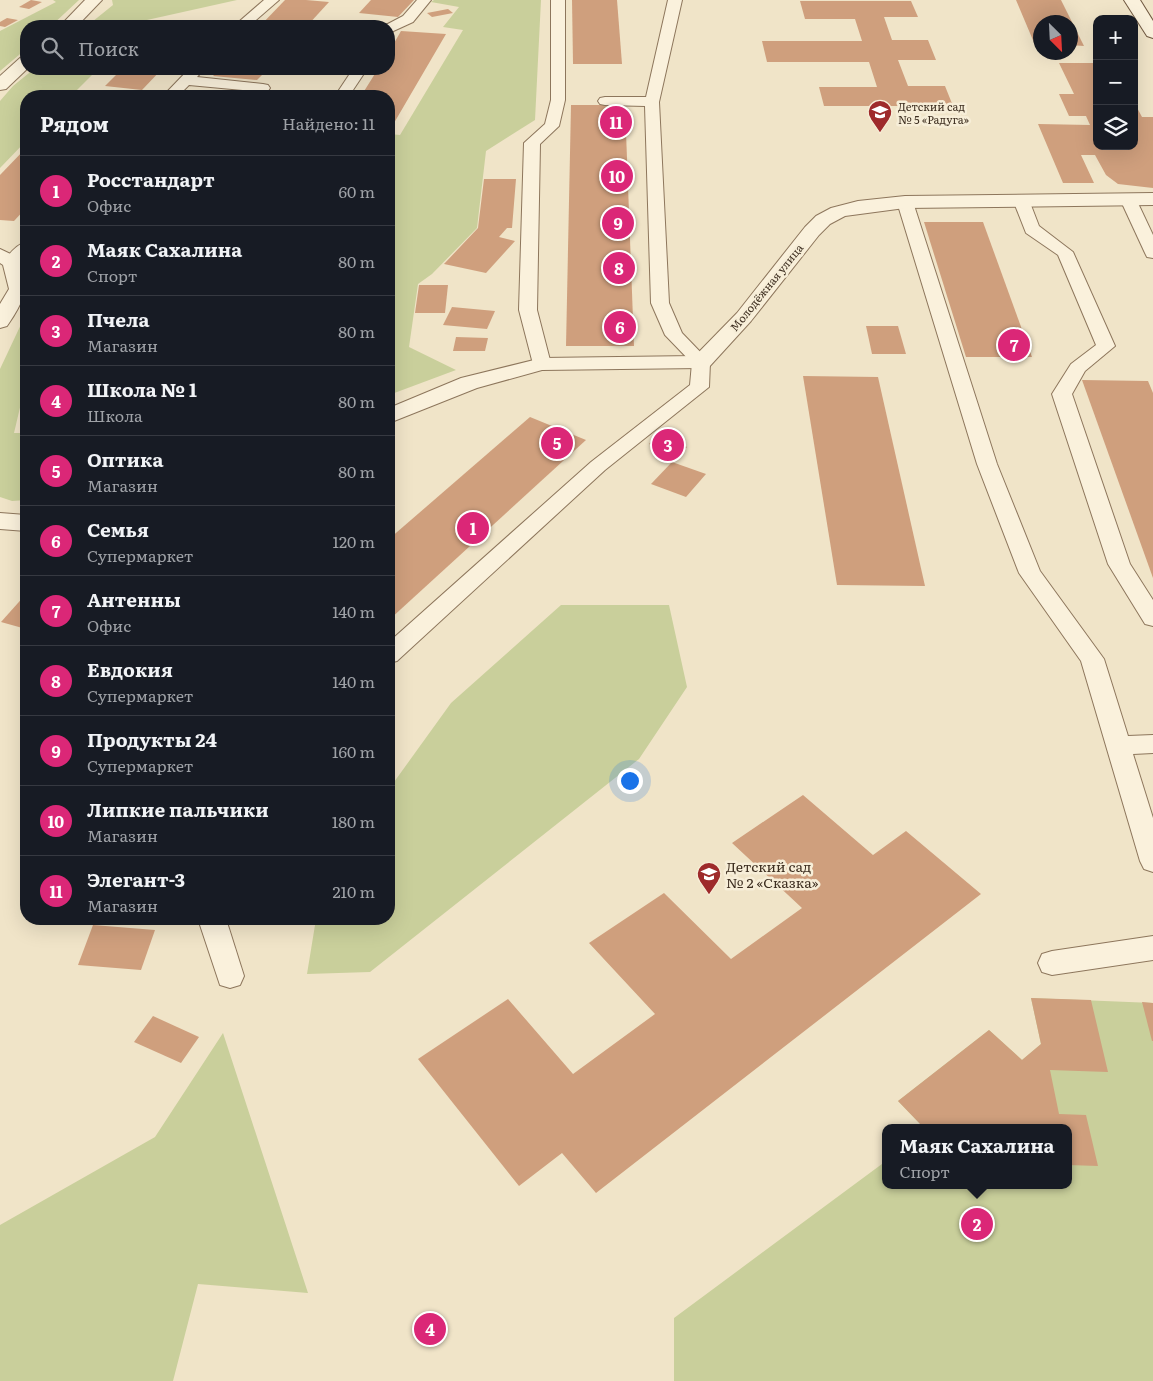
<!DOCTYPE html>
<html lang="ru">
<head>
<meta charset="utf-8">
<style>
	body { margin:0; font-family:Literata,serif; background:#242831; color:#f1f3f6 }
	.controls { position:absolute; right:15px; top:15px; display:grid; overflow:hidden; border-radius:10px; box-shadow:0 5px 20px #0002 }
	.controls button { width:45px; height:45px; display:grid; place-items:center; padding:0; border:0; border-bottom:1px solid #363941; background:#171b24; color:#f1f3f6; font:25px sans-serif }
	.compass { position:absolute; left:1033px; top:15px; width:45px; height:45px; border-radius:50%; background:#171b24; box-shadow:0 5px 20px #0002; rotate:156deg }
	.you { position:absolute; left:629px; top:780px; width:18px; height:18px; margin:-12px; border:4px solid #fff; border-radius:50%; background:#1a73e8; box-shadow:0 0 0 8px #1a73e833 }
	.badge { display:grid; place-items:center; width:32px; height:32px; border-radius:50%; background:#db2777; color:#fff; font-size:16px; font-weight:700 }
	.pin { position:absolute; translate:-50% -50%; border:2px solid #fff; box-shadow:0 1px 5px #0006 }
	.popup { position:absolute; left:882px; top:1124px; width:190px; height:65px; box-sizing:border-box; display:grid; place-content:center; border-radius:10px; background:#171b24; filter:drop-shadow(0 1px 4px #0005); font-size:16px; white-space:nowrap; color:#9ea1a6 }
	.popup b { font-size:19px; color:#f1f3f6 }
	.popup::after { content:''; position:absolute; left:50%; top:100%; margin-left:-10px; border:10px solid transparent; border-top-color:#171b24 }
	.list { margin:0; padding:0; list-style:none }
	h2 { display:flex; justify-content:space-between; align-items:center; height:65px; margin:0; padding:0 20px; font-size:21px }
	h2 small { font-size:16px; font-weight:400; color:#9ea1a6 }
	.list li { display:grid; grid-template-columns:32px 1fr auto; gap:15px; align-items:center; box-sizing:border-box; height:70px; padding:0 20px; border-top:1px solid #363941 }
	.list b { display:block; font-size:19px; white-space:nowrap }
	.list p { margin:0; font-size:16px; white-space:nowrap; color:#9ea1a6 }
	.list em { font-size:16px; font-style:normal; color:#9ea1a6 }
	.icon { flex:none; width:28px; height:28px; fill:none; stroke:currentColor; stroke-width:2; stroke-linecap:round; stroke-linejoin:round }
	.map { position:relative; flex:none; width:1153px; height:1381px; overflow:hidden }
	.search { position:absolute; background:#171b24; box-shadow:0 5px 20px #0002; left:20px; top:20px; width:375px; height:55px; display:flex; align-items:center; gap:12px; box-sizing:border-box; padding:0 18px; border-radius:20px; color:#9ea1a6; font-size:19px }
	.panel { position:absolute; background:#171b24; box-shadow:0 5px 20px #0002; left:20px; top:90px; width:375px; height:835px; border-radius:20px }
	.map>svg:first-child { display:block }
	.green { fill:#c9cf9b }
	.building { fill:#cf9f7d }
	.lines { fill:none; stroke-linecap:round; stroke-linejoin:round }
	.lane-casing { stroke:#8d765c; stroke-width:2 }
	.street-casing { stroke:#8d765c; stroke-width:2 }
	.secondary-casing { stroke:#6f573f; stroke-width:2 }
	.lane { fill:#faf1dc; fill-rule:evenodd }
	.street { fill:#faf1dc; fill-rule:evenodd }
	.secondary { fill:#faf1dc; fill-rule:evenodd }
	.labels { text-anchor:middle; dominant-baseline:central; stroke-width:5; stroke-linejoin:round; paint-order:stroke }
	.far-poi-label { font-size:11px; fill:#3d2e20; stroke:#f7eed8; text-anchor:start }
	.far-street-label { font-size:11px; fill:#3d2e20; stroke:#f7eed8 }
	.poi-label { font-size:14px; fill:#3d2e20; stroke:#f7eed8; text-anchor:start }
</style>
</head>
<body>
<div class="map">
<svg width="1153" height="1381" viewBox="0 0 1153 1381">
	<rect width="100%" height="100%" fill="#f0e4c8"/>
	<!-- green -->
	<g class="green">
		<path d="M53 0H79L51 26H26V49L0 71V31L56 2Z"/>
		<path d="M112 0H237L147 20 140 26H87L113 5Z"/>
		<path d="M434 0H541L535 120 486 151 477 228 432 274 418 284 409 347 456 370 389 395V188L393 183 389 182V134L400 135 463 30 443 27 459 7 431 2Z"/>
		<path d="M34 69H98L71 96H26V141L0 168V101L13 86Z"/>
		<path d="M24 318H26V382L14 433H26V500L12 501 0 497V369Z"/>
		<path d="M561 605H669L687 687 639 759 370 972 307 974 316 919H389V789L451 703Z"/>
		<path d="M1031 998 1153 1003V1381H674V1318L886 1161V1185H1068V1128H924L898 1101 989 1030 1022 1060 1041 1044Z"/>
		<path d="M223 1033 308 1293 198 1284 173 1381H0V1225L155 1137Z"/>
	</g>
	<!-- building -->
	<g class="building">
		<path d="M31 0 42 2 29 9 19 7Z"/>
		<path d="M285 0H306L329 2 307 26H260Z"/>
		<path d="M371 0H414L398 17 359 13Z"/>
		<path d="M572 0H617L622 64H573Z"/>
		<path d="M1016 0H1061L1084 46 1070 45V22H1040V45H1035Z"/>
		<path d="M800 1H911L918 17H884L892 40H928L936 60H898L908 86H945L953 106H824L819 87H877L869 62H767L762 41H862L855 19H805Z"/>
		<path d="M448 9 453 13 432 17 427 13Z"/>
		<path d="M7 18 18 20 5 27 0 26V22Z"/>
		<path d="M401 31 446 34 394 123H389V96H361L378 69H389V52Z"/>
		<path d="M1059 63H1097V146H1134V102L1142 117H1153V188L1118 184 1106 175 1095 155H1081L1094 183H1063L1038 124 1090 125 1086 116H1069L1059 94H1074Z"/>
		<path d="M122 69H162L142 90 105 86Z"/>
		<path d="M220 69H268L257 80 213 76Z"/>
		<path d="M571 105H625L634 346H566Z"/>
		<path d="M26 148V208L14 221 0 220V175Z"/>
		<path d="M484 179H516L512 228H507L499 237 515 241 486 273 444 264 478 228Z"/>
		<path d="M924 222H983L1032 357H966Z"/>
		<path d="M419 285H448L445 313H415Z"/>
		<path d="M452 307 495 311 487 329 443 325Z"/>
		<path d="M866 326H898L906 354H872Z"/>
		<path d="M456 337 488 338 485 351H453Z"/>
		<path d="M803 376 878 377 925 586 837 585Z"/>
		<path d="M1082 380 1148 381 1153 393V578Z"/>
		<path d="M530 417 586 440 389 620V539Z"/>
		<path d="M657 436 687 447 678 455 649 444Z"/>
		<path d="M672 462 706 474 686 497 651 484Z"/>
		<path d="M26 594V629L1 622Z"/>
		<path d="M803 795 873 855 906 831 981 894 596 1193 562 1153 519 1186 418 1059 508 999 573 1074 655 1014 589 943 664 893 731 959 802 908 732 843Z"/>
		<path d="M93 925 155 930 141 970 78 965Z"/>
		<path d="M1031 998 1091 1000 1108 1072 1050 1070 1059 1114 1086 1115 1098 1166 1068 1165V1128H924L898 1101 989 1030 1022 1060 1041 1044Z"/>
		<path d="M1142 1002 1153 1003V1041H1152Z"/>
		<path d="M153 1016 199 1037 181 1063 134 1042Z"/>
	</g>
	<g class="lines">
		<!-- lane casing -->
		<g class="lane-casing">
			<g id="lane">
				<path d="M264 0H279L249 26H234Z"/>
				<path d="M417 0H431L413 22 389 33V26H384L403 16Z"/>
				<path d="M551 0H565V100L559 126 540 144 537 310 551 364 549 368 542 370 535 368 533 364 519 310 524 143 545 124 551 100Z"/>
				<path d="M668 0H682L659 102 669 303 682 333 710 362 709 387 605 470 397 661 389 663V642L591 462 690 385 692 363 665 335 651 303 645 106 605 105 600 104 598 101 600 98 605 97H646Z"/>
				<path d="M189 69H204L197 77 263 84 268 85 270 88 268 91 263 92 189 85 178 96H163Z"/>
				<path d="M353 69H367L349 96H335Z"/>
				<path d="M1128 194 1134 196 1136 199 1153 235V258L1147 257 1145 253 1120 199 1122 196Z"/>
				<path d="M1021 195 1027 197 1029 200 1039 226 1073 252 1115 346 1085 371 1072 394 1130 564 1153 600V626L1145 624 1108 564 1052 394 1071 364 1096 345 1058 255 1026 233 1013 200 1015 197Z"/>
				<path d="M905 197 911 199 913 202 997 464 1040 571 1104 659 1128 736 1153 735V753L1133 754 1153 818V872L1144 869 1140 861 1081 661 1019 573 977 464 897 202 899 199Z"/>
				<path d="M26 242V257C20 264 16 268 6 266L3 262C9 254 17 244 26 242Z"/>
				<path d="M198 919H226L244 976 240 985 230 988 220 985Z"/>
				<path d="M1153 936V960L1052 975 1042 972 1038 963 1042 954 1052 951Z"/>
			</g>
		</g>
		<!-- street casing -->
		<g class="street-casing">
			<g id="street">
				<path d="M85 0H102L77 26H60Z"/>
				<path d="M26 56 27 69 6 89 0 90V76L20 58Z"/>
				<path d="M1153 193V205L905 208 845 216 830 224 819 235 751 321 709 367 701 368 542 370 477 388 389 423V408L461 378 542 358 695 356 737 313 805 227 816 216 831 208 858 201 905 196Z"/>
				<path d="M0 249 19 258C35 281 21 306 7 326L0 328V304L9 289 3 265 0 263Z"/>
				<path d="M0 513 26 515V531L0 529Z"/>
			</g>
		</g>
		<!-- secondary casing -->
		<g class="secondary-casing">
			<path id="secondary" d="M1124 0H1140L1153 21V38L1147 36Z"/>
		</g>
		<!-- lane -->
		<use href="#lane" class="lane"/>
		<!-- street -->
		<use href="#street" class="street"/>
		<!-- secondary -->
		<use href="#secondary" class="secondary"/>
	</g>
	<!-- icons -->
	<defs>
		<g id="school-pin" transform="scale(1.25)"><path d="M0 17L-7.5 6A9.5 9.5 0 1 1 7.5 6Z" fill="#9e2a2b" stroke="#f7eed8"/><path d="M0-5L7-2L0 1L-7-2ZM-4 1L0 2.5L4 1V4Q0 6-4 4Z" fill="#fff"/></g>
	</defs>
	<g fill-rule="evenodd">
		<use href="#school-pin" x="880" y="112"/>
		<use href="#school-pin" x="709" y="874"/>
	</g>
	<g class="labels">
		<!-- far-poi labels -->
		<g class="far-poi-label">
			<text x="898" y="106">Детский сад<tspan x="898" dy="13">№ 5 «Радуга»</tspan></text>
		</g>
		<!-- far-street labels -->
		<g class="far-street-label">
			<text transform="translate(766 287) rotate(-51)">Молодёжная улица</text>
		</g>
		<!-- poi labels -->
		<g class="poi-label">
			<text x="726" y="866">Детский сад<tspan x="726" dy="16">№ 2 «Сказка»</tspan></text>
		</g>
	</g>
</svg>
<div class="controls">
<button>+</button>
<button>−</button>
<button><svg class="icon" aria-label="layers" viewBox="0 0 24 24"><path d="M12 4l9 5-9 5-9-5zM3 14l9 5 9-5"/></svg></button>
</div>
<svg class="compass" viewBox="-18 -18 36 36"><path d="M0-13l5 13h-10z" fill="#e53935"/><path d="M0 13l5-13h-10z" fill="#9ea1a6"/></svg>
<div class="you"></div>
<div class="pin badge" style="left:473px;top:528px">1</div>
<div class="pin badge" style="left:977px;top:1224px">2</div>
<div class="popup"><b>Маяк Сахалина</b>Спорт</div>
<div class="pin badge" style="left:668px;top:445px">3</div>
<div class="pin badge" style="left:430px;top:1329px">4</div>
<div class="pin badge" style="left:557px;top:443px">5</div>
<div class="pin badge" style="left:620px;top:327px">6</div>
<div class="pin badge" style="left:1014px;top:345px">7</div>
<div class="pin badge" style="left:619px;top:268px">8</div>
<div class="pin badge" style="left:618px;top:223px">9</div>
<div class="pin badge" style="left:617px;top:176px">10</div>
<div class="pin badge" style="left:616px;top:122px">11</div>
<div class="search"><svg class="icon" aria-label="search" viewBox="0 0 24 24"><circle cx="10" cy="10" r="6"/><path d="M15 15l6 6"/></svg>Поиск</div>
<section class="panel">
<h2>Рядом<small>Найдено: 11</small></h2>
<ul class="list">
<li><span class="badge">1</span><div><b>Росстандарт</b><p>Офис</p></div><em>60 m</em></li>
<li><span class="badge">2</span><div><b>Маяк Сахалина</b><p>Спорт</p></div><em>80 m</em></li>
<li><span class="badge">3</span><div><b>Пчела</b><p>Магазин</p></div><em>80 m</em></li>
<li><span class="badge">4</span><div><b>Школа № 1</b><p>Школа</p></div><em>80 m</em></li>
<li><span class="badge">5</span><div><b>Оптика</b><p>Магазин</p></div><em>80 m</em></li>
<li><span class="badge">6</span><div><b>Семья</b><p>Супермаркет</p></div><em>120 m</em></li>
<li><span class="badge">7</span><div><b>Антенны</b><p>Офис</p></div><em>140 m</em></li>
<li><span class="badge">8</span><div><b>Евдокия</b><p>Супермаркет</p></div><em>140 m</em></li>
<li><span class="badge">9</span><div><b>Продукты 24</b><p>Супермаркет</p></div><em>160 m</em></li>
<li><span class="badge">10</span><div><b>Липкие пальчики</b><p>Магазин</p></div><em>180 m</em></li>
<li><span class="badge">11</span><div><b>Элегант-3</b><p>Магазин</p></div><em>210 m</em></li>
</ul>
</section>
</div>
</body>
</html>
